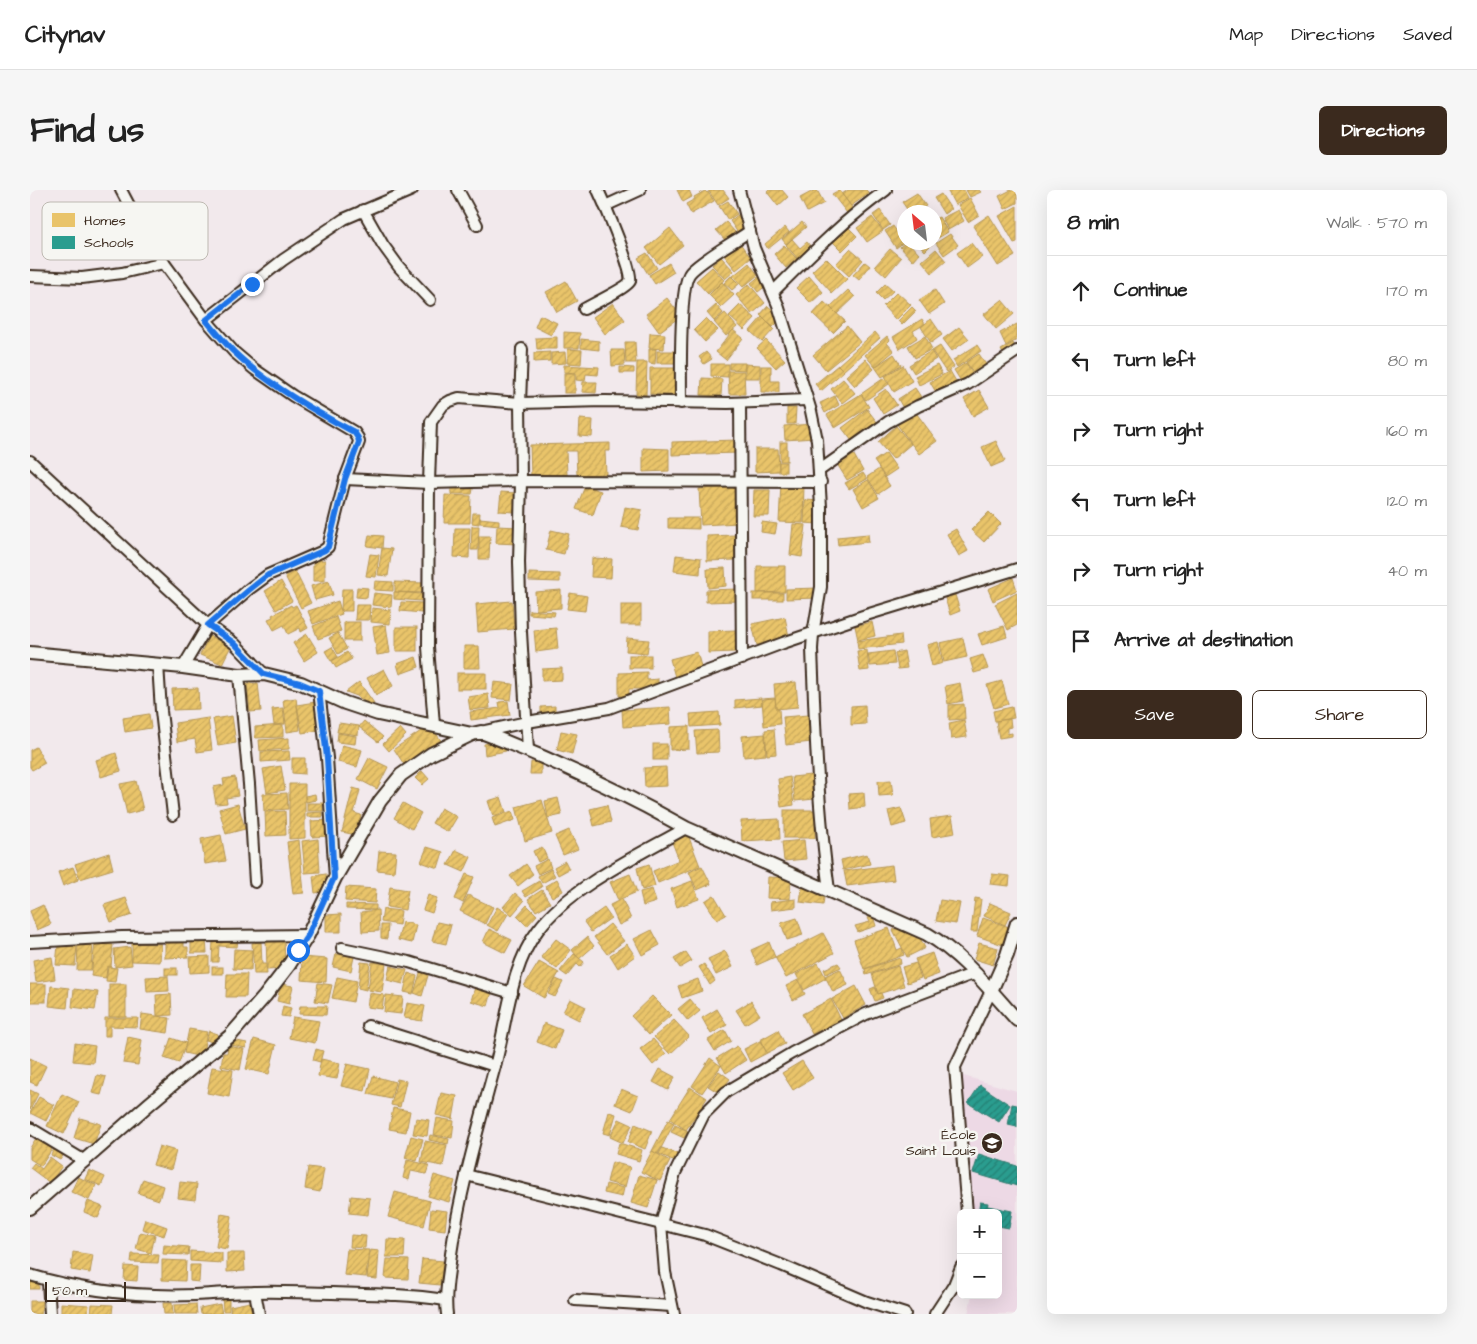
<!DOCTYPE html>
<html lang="en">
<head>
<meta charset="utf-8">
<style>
	body { margin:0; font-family:"Architects Daughter",sans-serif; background:#f6f6f6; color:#222 }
	.controls { position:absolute; right:15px; bottom:15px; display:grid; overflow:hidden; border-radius:8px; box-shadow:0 5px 20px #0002 }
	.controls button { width:45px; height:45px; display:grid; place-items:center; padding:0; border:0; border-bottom:1px solid #e0e0e0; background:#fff; color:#222; font:25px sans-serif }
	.compass { position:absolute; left:867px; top:15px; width:45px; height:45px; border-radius:50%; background:#fff; box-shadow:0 5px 20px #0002; rotate:332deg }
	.scale { position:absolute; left:15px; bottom:12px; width:81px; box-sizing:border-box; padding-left:5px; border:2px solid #3b2a1e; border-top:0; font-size:14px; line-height:18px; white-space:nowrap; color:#3b2a1e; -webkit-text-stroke:4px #f6f6f2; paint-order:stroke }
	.stop { position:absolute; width:15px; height:15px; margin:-11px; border:4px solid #1a73e8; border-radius:50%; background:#fff }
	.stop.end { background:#1a73e8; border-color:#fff; box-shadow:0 1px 5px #0008 }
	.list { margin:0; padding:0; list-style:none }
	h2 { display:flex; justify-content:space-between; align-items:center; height:65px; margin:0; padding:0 20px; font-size:21px }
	h2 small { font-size:16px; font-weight:400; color:#767676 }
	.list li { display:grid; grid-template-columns:32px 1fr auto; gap:15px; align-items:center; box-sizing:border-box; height:70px; padding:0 20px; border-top:1px solid #e0e0e0 }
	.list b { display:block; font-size:19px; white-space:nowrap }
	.list em { font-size:16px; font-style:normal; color:#767676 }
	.actions { display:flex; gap:10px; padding:15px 20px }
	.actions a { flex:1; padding:11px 0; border:1px solid #3b2a1e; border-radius:8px; text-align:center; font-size:18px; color:#3b2a1e }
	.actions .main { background:#3b2a1e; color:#fff }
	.icon { flex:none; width:28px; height:28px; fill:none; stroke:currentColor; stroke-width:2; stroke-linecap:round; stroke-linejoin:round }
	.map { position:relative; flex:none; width:987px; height:1124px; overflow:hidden; border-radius:8px }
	header { display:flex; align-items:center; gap:30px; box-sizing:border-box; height:70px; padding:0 25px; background:#fff; border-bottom:1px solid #e0e0e0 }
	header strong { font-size:24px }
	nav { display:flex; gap:28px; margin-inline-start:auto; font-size:18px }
	.intro { display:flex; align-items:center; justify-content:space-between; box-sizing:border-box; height:120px; padding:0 30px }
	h1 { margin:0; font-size:35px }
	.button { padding:12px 22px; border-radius:8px; background:#3b2a1e; color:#fff; font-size:18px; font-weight:700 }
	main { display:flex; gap:30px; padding:0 30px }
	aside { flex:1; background:#fff; border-radius:8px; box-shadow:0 5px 20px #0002 }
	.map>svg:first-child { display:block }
	.built { fill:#edd9e5 }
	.homes { fill:url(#homes-hatch); stroke:#b59653 }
	.schools { fill:url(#schools-hatch); stroke:#2f7a6d }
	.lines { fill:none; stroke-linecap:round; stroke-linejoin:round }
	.minor-casing { stroke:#3b2a1e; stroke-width:14 }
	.tertiary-casing { stroke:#3b2a1e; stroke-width:16 }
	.minor { stroke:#f6f6f2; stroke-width:10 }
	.tertiary { stroke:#f6f6f2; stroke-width:12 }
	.route { stroke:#1a73e8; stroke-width:6 }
	.labels { text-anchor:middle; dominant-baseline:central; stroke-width:5; stroke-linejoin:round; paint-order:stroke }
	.poi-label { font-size:14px; fill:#3b2a1e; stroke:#f6f6f2; text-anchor:end }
	.key { fill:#f6f6f2; stroke:#beb9b2; stroke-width:1 }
	.key-label { font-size:14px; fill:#3b2a1e }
</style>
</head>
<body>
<header>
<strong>Citynav</strong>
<nav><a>Map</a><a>Directions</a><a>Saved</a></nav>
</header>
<div class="intro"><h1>Find us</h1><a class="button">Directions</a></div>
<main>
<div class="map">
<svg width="987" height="1124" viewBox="0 0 987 1124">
	<defs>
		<pattern id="homes-hatch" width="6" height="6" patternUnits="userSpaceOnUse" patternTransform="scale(1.25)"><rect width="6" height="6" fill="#e9c46a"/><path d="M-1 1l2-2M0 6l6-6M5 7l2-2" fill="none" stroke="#c9a95b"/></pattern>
		<pattern id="schools-hatch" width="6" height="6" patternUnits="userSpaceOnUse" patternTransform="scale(1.25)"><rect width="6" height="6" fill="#2a9d8f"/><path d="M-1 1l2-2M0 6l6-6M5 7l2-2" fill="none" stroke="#258074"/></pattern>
	</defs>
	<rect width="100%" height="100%" fill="#f2e9ec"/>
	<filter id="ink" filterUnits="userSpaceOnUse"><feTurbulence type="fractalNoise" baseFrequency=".02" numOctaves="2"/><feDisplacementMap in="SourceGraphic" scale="10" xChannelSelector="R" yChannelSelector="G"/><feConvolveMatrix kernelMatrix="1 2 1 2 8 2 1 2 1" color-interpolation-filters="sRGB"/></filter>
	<g filter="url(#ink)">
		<!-- built -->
		<path class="built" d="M930 885 987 901V1124H938L942 1105H968V1023H943V1006Z"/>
		<!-- homes -->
		<g class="homes">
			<path d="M647 0H659L662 7 653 12Z"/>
			<path d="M678 0H693L699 8 688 15Z"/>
			<path d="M739 0H752L758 7 748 16 737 2Z"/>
			<path d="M785 0H787L794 13 777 22 770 8Z"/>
			<path d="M809 0 823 19 817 23 802 4Z"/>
			<path d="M818 0H836L839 3 821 16 812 4Z"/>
			<path d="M917 0H934L938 8 925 15Z"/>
			<path d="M936 0H949L951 2 940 7Z"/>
			<path d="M981 0H987V13L975 19 969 6Z"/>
			<path d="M675 1 677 3 678 2 684 11 661 24 656 14 665 9 664 7Z"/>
			<path d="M887 3 896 16 885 22H879L872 12Z"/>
			<path d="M911 4 921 19 914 24 904 8Z"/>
			<path d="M940 8 949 25 938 32 928 15Z"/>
			<path d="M698 11 707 24 698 30 689 16Z"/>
			<path d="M987 16V52L984 53 969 26Z"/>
			<path d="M850 20 860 35 853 40 843 25Z"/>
			<path d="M928 20 934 31 918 40 912 28Z"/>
			<path d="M709 24 718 36 708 43 700 31Z"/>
			<path d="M959 25 985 66 968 76 943 36Z"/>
			<path d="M842 27 853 41 837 52 827 38Z"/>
			<path d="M909 27 918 42 908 48 904 43V29Z"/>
			<path d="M696 32 705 42 695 50 686 40Z"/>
			<path d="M772 32 776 37 756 54 752 49Z"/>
			<path d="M863 36 874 52 866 58 855 41Z"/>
			<path d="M755 37 759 42 738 59 735 54Z"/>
			<path d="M640 38 653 55 629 74 616 58Z"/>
			<path d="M819 38 827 46 812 61 803 52Z"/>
			<path d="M920 44 928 55 914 65 906 53Z"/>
			<path d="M762 49 770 58 777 52 781 57 768 69 756 55Z"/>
			<path d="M709 52 721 68 706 80 693 64Z"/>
			<path d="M876 52H878L889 64 883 71 870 57Z"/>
			<path d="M887 52H904L895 61Z"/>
			<path d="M941 53 952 67 937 78 927 63Z"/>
			<path d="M754 55 767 69 756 78 744 64Z"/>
			<path d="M820 59 833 70 819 86 806 74Z"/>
			<path d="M860 59 871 68 856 86 845 76Z"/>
			<path d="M906 59 916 71 902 83 892 71Z"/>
			<path d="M617 63 627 78 618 84 608 68Z"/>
			<path d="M691 67 704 81 695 89 682 75Z"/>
			<path d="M796 68 817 89 802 103 782 81Z"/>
			<path d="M835 72 840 76 829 90 823 85Z"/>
			<path d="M639 73 644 82 625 94 619 85Z"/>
			<path d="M719 73 728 85 713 97 703 86Z"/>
			<path d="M682 77 694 90 678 104 666 91Z"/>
			<path d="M731 85 737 95 728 102 721 93Z"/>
			<path d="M701 86 709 94 702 100 694 93Z"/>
			<path d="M779 86 793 102 781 113 766 98Z"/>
			<path d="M536 91 547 111 527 122 516 102Z"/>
			<path d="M692 92 704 105 691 117 679 105Z"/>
			<path d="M719 94 735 113 722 124 706 105Z"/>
			<path d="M855 94 863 101 853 110 846 103Z"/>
			<path d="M818 100 825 107 807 124 800 117Z"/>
			<path d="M905 100 914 114 899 124 889 110Z"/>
			<path d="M867 102 881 115 866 130 853 116Z"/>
			<path d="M637 108 651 126 629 142 616 124Z"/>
			<path d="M972 110 984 124 966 139 954 124Z"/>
			<path d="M794 112 815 131 803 143 783 124Z"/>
			<path d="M583 113 595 130 575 144 563 127Z"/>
			<path d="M686 115 693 123 684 131 677 123Z"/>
			<path d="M710 115 725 128 714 140 699 126Z"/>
			<path d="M738 116 752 128 743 137 730 125Z"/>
			<path d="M882 117 886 121 872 135 868 131Z"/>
			<path d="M695 123 707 137 696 146 684 132Z"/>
			<path d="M510 125 527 133 521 145 505 137Z"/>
			<path d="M732 127 744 139 732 152 720 141Z"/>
			<path d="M676 128 688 140 675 152 664 140Z"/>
			<path d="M892 129 895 134 883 141 887 148 870 159 863 147Z"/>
			<path d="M901 129 912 145 901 153 891 137Z"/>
			<path d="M987 134V150L976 156 970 143Z"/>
			<path d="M817 136 830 152 796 180 783 165Z"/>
			<path d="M929 137 939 149 922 161 913 149Z"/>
			<path d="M703 140 713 148 696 170 686 162Z"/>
			<path d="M534 142 550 143 549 158H534Z"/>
			<path d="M845 142 850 148 813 181 808 175Z"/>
			<path d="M620 143 635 144 634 159 619 158Z"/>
			<path d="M857 146 860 150 857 153 864 161 845 177 835 165Z"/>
			<path d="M895 146 902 159 885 168 878 156Z"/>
			<path d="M527 147V159H507L506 148Z"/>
			<path d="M551 149 569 151V160L551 158Z"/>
			<path d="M736 150 755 170 746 178 727 158Z"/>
			<path d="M595 152H605L606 173H596Z"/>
			<path d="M983 153 987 160 975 167 971 160Z"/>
			<path d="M947 155 951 161 927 177 923 170Z"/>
			<path d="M910 156 924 177 916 182 902 161Z"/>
			<path d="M538 159 552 160 551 174 537 173Z"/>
			<path d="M619 159H626L625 174 619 173Z"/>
			<path d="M581 160H594L595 175 582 176Z"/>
			<rect x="627" y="161" width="19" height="12"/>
			<path d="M901 161 906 169 884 183 879 175Z"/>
			<path d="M520 162V171L504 172V163Z"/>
			<path d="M535 162 536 173 521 174V163Z"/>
			<path d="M676 162 682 169 674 174 669 167Z"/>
			<path d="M864 164 871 175 852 187 845 177Z"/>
			<path d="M949 164 959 179 946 187 936 172Z"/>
			<path d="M835 169 844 179 825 196 816 186Z"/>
			<path d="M607 172H617L616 205 606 204Z"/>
			<path d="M699 173H715V180L699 179Z"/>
			<path d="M936 173 944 186 932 193 924 180Z"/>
			<path d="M681 174H698V187L681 186Z"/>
			<path d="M715 174 730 175V188H715Z"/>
			<path d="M534 175 569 177 568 185 556 184 555 191 546 190V183L534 182Z"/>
			<path d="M808 175 814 181 791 201 785 194Z"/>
			<path d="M873 175 882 191 864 202 855 186Z"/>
			<path d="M907 175 912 184 889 195 885 186Z"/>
			<path d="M731 176H741V191H749V202H731Z"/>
			<path d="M590 177 604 178V183H590Z"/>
			<path d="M620 178H645V205L620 204Z"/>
			<path d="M698 181H714L715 204H699Z"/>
			<path d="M920 181 927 193 907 204 900 192Z"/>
			<rect x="534" y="183" width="11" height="20"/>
			<path d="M672 188 692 189 691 206 671 205Z"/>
			<path d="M854 188 859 194 836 210 831 204Z"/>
			<path d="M813 189 825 203 812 213 801 199Z"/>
			<path d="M553 192H567L566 203 552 202Z"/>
			<path d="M885 198 891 207 873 218 868 209Z"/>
			<path d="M856 199 867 215 853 224 843 208Z"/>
			<path d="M949 200 959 217 943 226 934 209Z"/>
			<path d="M831 204 839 217 805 238 797 225Z"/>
			<path d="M805 206 809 215 795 223 790 213Z"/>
			<path d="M757 218H766L765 234H757Z"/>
			<path d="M837 219 847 232 822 251 812 238Z"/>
			<path d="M884 220 907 251 889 264 866 233Z"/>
			<path d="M550 229 563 230 562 247 549 246Z"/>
			<path d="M783 234 784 248 755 250 754 236Z"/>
			<path d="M866 236 881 254 863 269 848 252Z"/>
			<path d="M708 250V263L642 265V252Z"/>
			<path d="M966 251 975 271 961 277 952 257Z"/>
			<rect x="750" y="252" width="7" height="19"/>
			<path d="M580 253V261H575L576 284 547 285 546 261H536L537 285 501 286 500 255Z"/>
			<path d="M613 258 639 259V281L613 282Z"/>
			<path d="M725 259H748L749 281 725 282Z"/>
			<path d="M856 263 867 279 855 287 844 271Z"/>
			<path d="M824 265 833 281 817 290 807 274Z"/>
			<rect x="749" y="272" width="7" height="10"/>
			<path d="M849 279 860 296 848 304 837 287Z"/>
			<path d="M833 283 837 289 819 299 815 293Z"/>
			<path d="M838 290 849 308 833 317 823 299Z"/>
			<path d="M751 293 774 294 773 333 749 332Z"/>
			<path d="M555 296 571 301 563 325 546 319Z"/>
			<path d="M707 297 709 333 671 335 669 299Z"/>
			<path d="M421 298 443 299 442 304H421Z"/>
			<path d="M724 300H740L739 326H723Z"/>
			<path d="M471 302 486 303 484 322 469 321Z"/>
			<path d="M415 305 441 306 440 333H414Z"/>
			<path d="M775 310 790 311 788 334 774 333Z"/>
			<path d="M595 317 612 320 608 340 591 337Z"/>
			<path d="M959 322 971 334 954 352 941 340Z"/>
			<path d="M443 323H450L449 334 442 333Z"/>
			<path d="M450 328 469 330V335L450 333Z"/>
			<path d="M638 328H669V339L638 338Z"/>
			<path d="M732 332 747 334 745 344 731 342Z"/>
			<path d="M763 334 776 335 772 367 760 365Z"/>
			<path d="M442 336H449L448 360H441Z"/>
			<path d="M467 336 488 337 487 354 466 353Z"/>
			<path d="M425 338H440L439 368 424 367Z"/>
			<path d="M926 339 938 361 929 366 917 344Z"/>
			<path d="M521 340 539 344 534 364 516 360Z"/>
			<path d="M838 344 839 352 808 355 807 347Z"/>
			<path d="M339 345 353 346 352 358 337 356Z"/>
			<path d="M705 345V370L677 371V346Z"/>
			<path d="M449 346H460L459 369H449Z"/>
			<path d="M352 358 362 359 358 386 348 385Z"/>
			<path d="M340 364 349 365 346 387 336 386Z"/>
			<path d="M646 365 671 368 670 384 644 381Z"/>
			<path d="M562 368 582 369 581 388 561 387Z"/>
			<path d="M295 370V391H283V371Z"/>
			<path d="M727 376H755V402L727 403Z"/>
			<path d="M695 378 696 396 678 398 677 379Z"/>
			<path d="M265 381 281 413 271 418 255 386Z"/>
			<path d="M499 383 530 384V392L499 391Z"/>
			<path d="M983 388 987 400 963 411 958 399Z"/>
			<path d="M251 391 262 411 246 420 235 401Z"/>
			<path d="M299 391 303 405 285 410 281 396Z"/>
			<path d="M345 391 363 392V401L344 400Z"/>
			<path d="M365 392 393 393V403L365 402Z"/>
			<path d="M327 397 338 398 337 408 326 407Z"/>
			<path d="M789 398V408L756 409V399Z"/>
			<path d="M312 399H322V421H311Z"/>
			<path d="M709 399V411L676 412V400Z"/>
			<path d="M531 400V418L506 420 505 402Z"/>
			<path d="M364 402 392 404 391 411 364 409Z"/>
			<path d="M344 403 362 405 361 417 342 415Z"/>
			<path d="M540 403 557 406 555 421 537 419Z"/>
			<rect x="723" y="403" width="30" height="7"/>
			<path d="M987 403V435L978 440 965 414Z"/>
			<path d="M925 405 930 421 920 425 915 408Z"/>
			<path d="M308 411 312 424 283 434 278 421Z"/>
			<path d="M482 411 484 439 448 442 446 414Z"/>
			<path d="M371 412 392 413V423L370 421Z"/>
			<path d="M261 415 262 417 266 415 278 438 271 442 270 438 258 444 254 435 244 440 238 429 243 427 242 425Z"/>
			<path d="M326 415H340L339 430H325Z"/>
			<rect x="591" y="415" width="20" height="20"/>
			<path d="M342 418 361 420 360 434 341 432Z"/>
			<path d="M499 420 525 422 524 426 499 424Z"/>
			<path d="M306 427 311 441 288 449 283 436Z"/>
			<path d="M755 427 759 447 727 455 722 434Z"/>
			<rect x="314" y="432" width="16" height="19"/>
			<path d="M842 432 845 446 828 450 825 436Z"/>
			<path d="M356 435 360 463 347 465 343 437Z"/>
			<path d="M974 436 977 447 952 455 948 444Z"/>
			<rect x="366" y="437" width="21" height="24"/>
			<path d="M526 438 528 459 506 462 504 440Z"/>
			<path d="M706 440V462L678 463V441Z"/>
			<path d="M308 443 317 459 308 464 299 448Z"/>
			<path d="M277 444 288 462 274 471 263 453Z"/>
			<path d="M871 445 872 454 828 459 827 451Z"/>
			<path d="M179 446 201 456 192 474 170 465Z"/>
			<path d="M597 448 619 450 617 463 596 461Z"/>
			<path d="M933 448 937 467 914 472 910 453Z"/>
			<path d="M908 452 913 473 902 476 897 455Z"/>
			<path d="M434 456H449L450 478H434Z"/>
			<path d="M302 457 308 467 301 471 295 461Z"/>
			<path d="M837 460 839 480 830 481 827 461Z"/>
			<path d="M863 461 865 474 840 476 838 464Z"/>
			<path d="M874 461 877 478 868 479 865 463Z"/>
			<path d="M317 462 322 469 306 478 302 471Z"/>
			<path d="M667 462 672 480 645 487 640 469Z"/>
			<rect x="599" y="465" width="22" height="13"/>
			<path d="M953 465 958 479 944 483 940 469Z"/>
			<path d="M386 467 389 477 370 484 367 474Z"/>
			<path d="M532 478V490L512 491V479Z"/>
			<path d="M354 479 363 496 346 505 337 488Z"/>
			<path d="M617 482V490L628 489V499H599V506H589V483Z"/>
			<rect x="427" y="483" width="29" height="16"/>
			<path d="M972 491 978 514 964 518 957 495Z"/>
			<path d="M329 492 344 513 341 516 327 506 316 502Z"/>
			<path d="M464 492 483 494 481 510 462 508Z"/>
			<path d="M766 492 768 517 746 519 744 494Z"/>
			<path d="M228 493 231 521 220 522 217 494Z"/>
			<path d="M930 493 933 511 918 514 915 496Z"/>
			<path d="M168 498 169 519 143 520 142 499Z"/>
			<path d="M458 504 460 518 440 520 438 507Z"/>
			<path d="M266 508 270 540 257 542 253 510Z"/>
			<path d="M731 508 732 515 705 518V510Z"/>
			<path d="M745 508 746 519H749L750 534 734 536 732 509Z"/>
			<path d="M478 511 480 525 441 530 440 522 470 518 469 512Z"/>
			<path d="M285 512 290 540 272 543 267 515Z"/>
			<path d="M934 514 935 529 919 530V515Z"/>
			<path d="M835 515 836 534 821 535V516Z"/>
			<path d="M525 516V523L511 524V517Z"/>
			<path d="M640 517 641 534 593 537 592 520Z"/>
			<path d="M982 517 984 528 965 531 963 521Z"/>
			<path d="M253 518 255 534 244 535 242 519Z"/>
			<path d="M689 522 690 535 661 537 660 524Z"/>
			<path d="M119 524 121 538 95 542 93 528Z"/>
			<path d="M778 525 781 552 756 555 753 527Z"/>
			<path d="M202 526 206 553 188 556 183 529Z"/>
			<path d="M178 528 182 560 167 562 165 549 147 552 145 533Z"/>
			<path d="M980 529 981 537 977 538V544L982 543V546L969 548 966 531Z"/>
			<path d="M934 530 937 547 921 549 919 533Z"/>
			<path d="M334 531 353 547 348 552 329 537Z"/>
			<path d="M309 533 329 536 328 545 307 542Z"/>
			<path d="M253 535V547L225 548V537Z"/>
			<path d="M400 535 412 552 375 576 364 559Z"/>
			<path d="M659 536V559L640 560V537Z"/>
			<path d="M370 538 376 545 359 561 353 554Z"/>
			<path d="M744 539 746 564 737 565 735 540Z"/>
			<path d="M688 540 689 562 667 563 665 541Z"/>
			<path d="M531 541 547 544 542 564 527 560Z"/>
			<path d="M308 543 326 546 325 554 307 552Z"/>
			<path d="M735 544 736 565 714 567 712 546Z"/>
			<path d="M259 548V559L230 561 229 550Z"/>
			<path d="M474 551 476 561 455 565 454 554Z"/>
			<rect x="623" y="554" width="14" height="16"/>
			<path d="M312 555 332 560 327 577 308 572Z"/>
			<path d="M6 557 15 573 2 580 0 577V560Z"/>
			<path d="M259 561 260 570 231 572V562Z"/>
			<path d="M86 563 91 581 71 587 66 570Z"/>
			<path d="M262 568H275V584L262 583Z"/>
			<path d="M339 568 358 577 347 599 328 589Z"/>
			<path d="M501 572 511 573V584H500Z"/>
			<path d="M251 576 255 600 237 603 233 579Z"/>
			<path d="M636 577 637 596 615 597 614 578Z"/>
			<path d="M392 581 399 589 392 595 385 588Z"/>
			<path d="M781 585 784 609 765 611 762 587Z"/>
			<path d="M205 587 208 606 196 608 197 613 186 614 183 597 194 595 193 589Z"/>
			<path d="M760 587 764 615 751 617 748 589Z"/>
			<path d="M861 590 863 605 849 606 848 591Z"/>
			<path d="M106 591 113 620 97 624 90 594Z"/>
			<path d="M259 594H275V648L259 649Z"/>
			<path d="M323 598 330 600 324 623 331 625 326 645 312 642Z"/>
			<path d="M257 603 258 619 234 621 233 604Z"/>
			<path d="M834 603 835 617 820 619 819 604Z"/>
			<path d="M285 604 286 610 276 612 275 606Z"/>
			<path d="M471 607 476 622 463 626 458 611Z"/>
			<path d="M528 608 532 625 518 628 515 611Z"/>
			<path d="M512 610 522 643 495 651 486 617Z"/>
			<rect x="277" y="613" width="16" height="8"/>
			<path d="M373 613 391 623 382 639 364 628Z"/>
			<path d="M208 614 215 639 196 644 189 619Z"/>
			<path d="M577 615 581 632 564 636 560 619Z"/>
			<path d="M411 618 427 627 418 642 402 633Z"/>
			<path d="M871 618 876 633 862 637 858 621Z"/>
			<rect x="754" y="620" width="31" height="28"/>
			<path d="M255 621 256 645 236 646 235 622Z"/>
			<path d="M482 621 485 630 465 637 462 628Z"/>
			<path d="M293 622V627H277V623Z"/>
			<path d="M922 626 925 643 902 647 900 629Z"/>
			<path d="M749 629 750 649 712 651 711 631Z"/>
			<path d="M300 630V646L282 647 281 631Z"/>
			<path d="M539 640 548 659 533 665 525 646Z"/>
			<path d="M191 645 196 671 175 674 171 649Z"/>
			<path d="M658 645 670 676 628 693 623 681 649 670 642 652Z"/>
			<path d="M288 649 290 682 275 683 272 651Z"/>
			<path d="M269 650 274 703 263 704 257 652Z"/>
			<path d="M774 650 776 669 754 671 752 652Z"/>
			<path d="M397 657 413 662 408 678 391 672Z"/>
			<path d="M512 657 517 668 508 672 503 661Z"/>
			<path d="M426 660 441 667 434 682 418 675Z"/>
			<path d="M349 661 366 662 364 682 347 680Z"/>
			<path d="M79 663 83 679 50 689 45 674Z"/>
			<path d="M837 664 840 674 813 680 811 670Z"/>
			<path d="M518 669 521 678 508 684 504 676Z"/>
			<path d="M535 671 539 679 528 685 524 677Z"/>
			<path d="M496 674 503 684 488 696 480 686Z"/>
			<path d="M619 674 625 696 612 700 607 678Z"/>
			<path d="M862 675 864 690 817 696 814 681Z"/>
			<path d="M672 676 681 694 667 700 659 682Z"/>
			<path d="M43 677 48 690 33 696 28 682Z"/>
			<path d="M521 679 525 686 512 693 508 686Z"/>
			<path d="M296 684 298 701 285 703 283 686Z"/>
			<path d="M436 684 444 687 433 713 425 709Z"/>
			<path d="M600 684 607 702 588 710 580 692Z"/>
			<path d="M962 684 980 686 979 696 960 694Z"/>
			<path d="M738 687 761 688 760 709 737 708Z"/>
			<path d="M527 689 533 701 522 707 515 696Z"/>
			<path d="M509 691 512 697 496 707 492 701Z"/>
			<path d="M662 691 669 709 647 717 641 699Z"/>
			<path d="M316 697 346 699 345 713 315 711Z"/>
			<path d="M360 697 378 700 375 720 357 717Z"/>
			<path d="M772 697 795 700 793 715 770 712Z"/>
			<path d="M622 699 626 712 613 716 610 702Z"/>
			<path d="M512 700 520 713 506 721 498 709Z"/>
			<path d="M485 703 494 711 482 725 473 717Z"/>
			<path d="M398 705 407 708 402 723 393 720Z"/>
			<path d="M438 705 463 717 455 734 430 721Z"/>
			<path d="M684 705 696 725 687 730 675 711Z"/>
			<path d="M96 708 102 725 81 732 74 715Z"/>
			<path d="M945 708 951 709 947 742H941Z"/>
			<path d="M592 709 601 729 589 735 580 715Z"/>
			<path d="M766 709V717L741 720 740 712Z"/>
			<path d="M910 710 930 713 926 734 906 731Z"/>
			<path d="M960 713 981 722 975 735 954 726Z"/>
			<path d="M316 714 346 715V720L316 719Z"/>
			<path d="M13 715 21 734 7 740 0 721Z"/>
			<path d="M497 715 507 725 497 736 487 726Z"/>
			<path d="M467 717 478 724 468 741 457 735Z"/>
			<path d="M574 718 581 728 561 742 554 732Z"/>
			<path d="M353 719 371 721 369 735 351 732Z"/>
			<path d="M348 720 349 741 332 742 331 722Z"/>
			<path d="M311 724V742H296V725Z"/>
			<path d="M843 726 846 736 828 742 825 736 840 732 838 728Z"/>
			<path d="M767 728 773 745 757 750 751 733Z"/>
			<path d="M953 728 982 738 976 756 947 746Z"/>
			<path d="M372 732 386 735 382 753 368 750Z"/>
			<path d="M407 732 421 735 416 754 402 751Z"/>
			<path d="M580 734 594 751 577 764 564 747Z"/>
			<path d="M351 735H358L357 749 351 748Z"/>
			<path d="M870 736 890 748 895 758 877 767 863 740Z"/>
			<path d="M859 738 867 760 872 758 874 765 834 779 824 750Z"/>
			<path d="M459 739 482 750 475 763 453 752Z"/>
			<path d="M622 740 630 755 612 765 604 749Z"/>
			<path d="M793 743 804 763 756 788 745 767Z"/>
			<path d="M254 745 255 779 237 780 236 746Z"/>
			<path d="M557 747 564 756 549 769 542 760Z"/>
			<path d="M176 749 177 763H161V750Z"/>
			<path d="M183 749 208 750 207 757 189 756 188 772H182Z"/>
			<path d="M526 749 541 760 527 779 511 767Z"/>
			<path d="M48 752 63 753 61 780H47Z"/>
			<path d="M154 752V757H158V767L135 768V753Z"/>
			<path d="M231 752 232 774H236L237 784H224L222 753Z"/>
			<path d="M739 752 745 767 727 775 721 760Z"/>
			<path d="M65 753 83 755 81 777H77L76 788 61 786Z"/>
			<path d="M102 753 131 754 130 772 102 771Z"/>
			<path d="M949 753 968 758 963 775 944 769Z"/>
			<path d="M597 754 605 766 588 778 580 765Z"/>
			<path d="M28 755 47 756 45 776 26 775Z"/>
			<path d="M100 757 102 775 85 777 84 759Z"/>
			<path d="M204 759 222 760 221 780 203 779Z"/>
			<path d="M695 761 703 777 686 785 678 769Z"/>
			<path d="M656 762 662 771 650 778 644 769Z"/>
			<path d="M902 763 909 784 893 790 885 769Z"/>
			<path d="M306 764 324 767 321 781 303 777Z"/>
			<path d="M544 764 554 772 550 777 547 774 537 786 530 781Z"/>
			<path d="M179 766V782L160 783 159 767Z"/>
			<path d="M22 767 25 789 6 792 3 770Z"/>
			<path d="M272 767 297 769 296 792 271 790Z"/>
			<path d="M870 768 871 774 836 785 835 779Z"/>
			<path d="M331 772 340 773 336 800 328 798Z"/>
			<path d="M342 772 356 774 352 802 338 800Z"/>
			<path d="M509 772 529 783 514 808 494 796Z"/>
			<path d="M788 773 796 788 774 800 766 784Z"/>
			<path d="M808 773 811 777 796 784 794 779Z"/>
			<path d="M886 773 891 788 877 793 872 777Z"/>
			<path d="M674 774 685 791 680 795 669 777Z"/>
			<path d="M360 776 377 780 373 794 357 790Z"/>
			<path d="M868 776 874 796 848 804 842 784Z"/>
			<path d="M78 777 87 778 85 792 76 791Z"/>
			<rect x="182" y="777" width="11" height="7"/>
			<rect x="135" y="778" width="12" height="7"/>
			<path d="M810 779 818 795 803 802 795 786Z"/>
			<path d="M391 780 399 782 392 806 384 803Z"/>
			<path d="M378 783 387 786 383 804 374 802Z"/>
			<path d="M197 784H217L216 807H196Z"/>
			<path d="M138 786 139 801 117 802 116 787Z"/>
			<path d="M307 787 327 791 323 812 302 808Z"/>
			<path d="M526 789 533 792 525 807 518 804Z"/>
			<path d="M668 789 672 801 652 808 648 796Z"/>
			<path d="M768 790 775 804 763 810 756 796Z"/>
			<path d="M288 793 302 795 298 813 285 811Z"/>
			<rect x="0" y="794" width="16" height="18"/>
			<rect x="79" y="794" width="17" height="33"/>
			<path d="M251 794 263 796 259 814 247 811Z"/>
			<path d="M21 796 39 798 37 818 19 816Z"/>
			<path d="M826 796 836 815 813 828 802 809Z"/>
			<path d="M445 797 462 802 458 816 441 811Z"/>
			<path d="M845 797 848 804 851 803 853 808 845 811 840 799Z"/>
			<path d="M44 799 68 802 65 820 42 817Z"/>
			<path d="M339 803 354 805 352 819 337 817Z"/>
			<path d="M141 804 142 825 127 826 126 805Z"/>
			<path d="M356 805 373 807 371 824 354 822Z"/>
			<path d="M622 806 641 825 619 845 601 826Z"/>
			<path d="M540 809 556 817 549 830 533 822Z"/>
			<path d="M660 809 670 821 658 831 648 819Z"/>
			<path d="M801 809 811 830 782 844 772 824Z"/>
			<path d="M721 811 730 825 715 834 706 820Z"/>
			<path d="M377 813 395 816 392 831 374 828Z"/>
			<path d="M253 816 261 818 259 827 251 826Z"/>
			<path d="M270 816H297L296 825 269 824Z"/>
			<path d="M687 819 697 835 681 844 672 828Z"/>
			<path d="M112 824 140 828 138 843 110 839Z"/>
			<path d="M263 827 289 831 285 853 259 848Z"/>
			<path d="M75 828H108L107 837 80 836V846H75Z"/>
			<path d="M644 830 659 846 640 864 624 847Z"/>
			<path d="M514 833 532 840 525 859 507 852Z"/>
			<path d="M159 839 177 842 172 867 154 863Z"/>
			<path d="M695 840 701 851 685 861 678 850Z"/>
			<path d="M748 840 755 854 737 863 730 850Z"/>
			<path d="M179 841 188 844 185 853 176 850Z"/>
			<path d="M98 847 112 850 108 875 93 873Z"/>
			<path d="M141 848 156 853 149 873 134 868Z"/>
			<path d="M224 849 246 855 239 884 216 879Z"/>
			<path d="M623 849 636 864 623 875 610 859Z"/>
			<path d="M202 850 217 853 216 858 201 855Z"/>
			<path d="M730 851 737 863 720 872 714 859Z"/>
			<path d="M45 853 65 856 63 873 43 871Z"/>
			<path d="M198 856 214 859 210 880 191 876 193 863H197Z"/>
			<path d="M707 856 716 870 696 883 687 868Z"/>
			<path d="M286 859 293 861 290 872 283 870Z"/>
			<path d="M0 868 16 876 7 895 0 892Z"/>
			<path d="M680 868 691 876 672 903 662 896Z"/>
			<path d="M291 869 310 873 307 889 288 886Z"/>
			<path d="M772 871 783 888 763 900 752 883Z"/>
			<path d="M317 874 340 879 335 901 311 896Z"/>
			<path d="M182 877 203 880 199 907 177 903Z"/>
			<path d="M630 879 645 887 638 900 623 892Z"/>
			<path d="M689 881 700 889 689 903 678 896Z"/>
			<path d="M67 885 76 887 71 905 62 903Z"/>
			<path d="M343 886 365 892 361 909 338 904Z"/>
			<path d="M367 889 376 891 370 917 361 915Z"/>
			<path d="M660 897 677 908 656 940 640 929Z"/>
			<path d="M591 899 608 906 602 921 585 914Z"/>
			<path d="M0 900 8 904 0 920Z"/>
			<path d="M411 903 427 906 423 929 406 925Z"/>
			<path d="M32 904 49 912 34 944 17 936Z"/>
			<path d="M9 907 24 915 16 931 0 923Z"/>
			<path d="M363 918 380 921 376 942 359 939Z"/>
			<path d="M579 922 586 924 580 945 573 943Z"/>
			<path d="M50 928 71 934 64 954 44 948Z"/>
			<path d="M386 928 399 930 397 946 383 944Z"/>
			<path d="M407 928 424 931 422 948 404 945Z"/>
			<path d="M589 929 602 935 593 953 580 947Z"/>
			<path d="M638 930 644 933 628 964 622 961Z"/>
			<path d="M605 934 622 941 615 959 598 952Z"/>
			<path d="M645 935 658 941 654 948 641 942Z"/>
			<path d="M8 945 24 956 11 976 0 969V958Z"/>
			<path d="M400 945 419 949 418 954 399 950Z"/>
			<path d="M381 946 393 949 387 971 375 968Z"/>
			<path d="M395 951 417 955 413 976 391 972Z"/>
			<path d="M589 953 612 960 609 971 586 964Z"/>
			<path d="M129 956 146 961 141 980 123 975Z"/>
			<path d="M25 957 35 963 30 970 21 965Z"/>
			<path d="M632 958 648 964 645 971 629 964Z"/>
			<path d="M622 961 640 971 630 991 611 982Z"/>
			<path d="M20 967 32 976 20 993 0 978 4 973 12 979Z"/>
			<path d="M377 970 399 975 396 984 381 981 379 990 373 988Z"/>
			<path d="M582 972 600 977 595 997 577 992Z"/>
			<path d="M278 977 294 979 290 1002 275 999Z"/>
			<path d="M59 980 75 987 71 996 55 989Z"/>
			<path d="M404 985 425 991 419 1012 398 1006Z"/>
			<path d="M609 985 627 990 618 1018 601 1013Z"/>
			<path d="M48 987 66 995 59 1010 41 1002Z"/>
			<path d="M113 989 133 996 129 1010 108 1003Z"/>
			<path d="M150 992 167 994 165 1010 148 1008Z"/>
			<path d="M576 994 594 998 592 1007 574 1003Z"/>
			<path d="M365 1002 400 1011 394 1036 358 1027Z"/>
			<path d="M321 1006 340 1008 338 1025 319 1023Z"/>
			<path d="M58 1011 73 1017 68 1028 54 1022Z"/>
			<path d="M401 1019 417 1021 415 1040 399 1038Z"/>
			<path d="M191 1024 202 1026 197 1059 186 1057Z"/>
			<path d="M115 1029 137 1037 134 1046 112 1039Z"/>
			<path d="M110 1042 125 1045 121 1063 106 1059Z"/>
			<path d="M321 1045 336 1046 335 1058 320 1057Z"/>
			<path d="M357 1049 375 1050 374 1067H356Z"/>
			<path d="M134 1055 159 1057 158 1065 133 1064Z"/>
			<path d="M317 1059 339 1060 336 1087 314 1085Z"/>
			<path d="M340 1060 349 1061 347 1089 337 1088Z"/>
			<path d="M160 1061 192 1063V1073L160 1071Z"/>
			<path d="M43 1062 63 1065 60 1083 41 1080Z"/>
			<path d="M197 1063H214L215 1081 197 1082Z"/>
			<path d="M102 1064 129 1065 128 1073 101 1072Z"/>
			<path d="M357 1069 379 1070 378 1089 355 1088Z"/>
			<path d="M392 1069 413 1071 410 1095 389 1093Z"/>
			<path d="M132 1070 156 1071 155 1091 132 1090Z"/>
			<path d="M160 1075H170L169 1092 160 1091Z"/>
			<path d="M95 1076 108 1077 107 1091 94 1090Z"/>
			<rect x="0" y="1090" width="9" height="9"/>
			<path d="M192 1106H199V1121H193Z"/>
			<path d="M0 1111H12L11 1124H0Z"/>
			<path d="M220 1112 222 1124H201L200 1116Z"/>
			<path d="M31 1113 59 1115 58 1124H31Z"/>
			<path d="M133 1113H142L143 1124H134Z"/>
			<path d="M62 1114 83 1115 82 1124H61Z"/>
			<path d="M166 1114 167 1124H145L144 1115Z"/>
			<path d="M190 1114 192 1124H171L170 1118Z"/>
		</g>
		<!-- schools -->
		<g class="schools">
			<path d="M950 895 980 915 969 932 938 913Z"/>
			<path d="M982 914 987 915V937L978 935Z"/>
			<path d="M949 964 987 976V996L943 983Z"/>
			<path d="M950 1012 958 1013 956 1023H948Z"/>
			<path d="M958 1016 982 1021 979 1038 968 1036V1023H957Z"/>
		</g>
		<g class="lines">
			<!-- minor casing -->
			<g class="minor-casing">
				<g id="minor">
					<path d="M91 0 110 36 134 73 176 130 204 162 224 179 263 206 324 242 328 248 329 252 315 289 298 357 291 362 238 385 219 399 178 435 153 477"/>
					<path d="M428 0 447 35"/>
					<path d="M709 0 724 58 748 115 781 221 787 250 791 317V397L783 444 782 459C785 539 788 621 799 700"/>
					<path d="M575 16 610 0"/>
					<path d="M333 20 353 55 369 77 400 110"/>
					<path d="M0 86 52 88 92 83 134 73"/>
					<path d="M743 102C779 66 814 30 856 0"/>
					<path d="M554 119C561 115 598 97 600 91 604 82 574 13 568 0"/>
					<path d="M176 130 253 70 314 29 382 0"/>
					<path d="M492 159 490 213 491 291 489 372 491 442 498 560"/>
					<path d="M651 213C651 191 649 96 660 83 671 70 704 52 720 41"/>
					<path d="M710 213 712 469"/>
					<path d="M0 271 178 435 204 453 234 484"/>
					<path d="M790 280 858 232 888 216 938 194 987 161"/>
					<path d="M315 289 399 293 491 291 791 292"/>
					<path d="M128 474 131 521 143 625"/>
					<path d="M209 485 219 594 225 692"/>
					<path d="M289 501 297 568 305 688"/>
					<path d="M404 535 398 457 399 293 401 232 413 215 420 211 429 208 490 213 575 211 698 213 777 210"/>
					<path d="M451 542 497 532 579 518 753 453 836 425 987 379"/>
					<path d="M0 752 92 747 278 745"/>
					<path d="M312 758 379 772 482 803"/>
					<path d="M338 836 465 876"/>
					<path d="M0 938 55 971"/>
					<path d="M436 985 675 1045 751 1075 837 1112 875 1124"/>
					<path d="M937 1023 925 877 961 801"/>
					<path d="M0 1085C53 1101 110 1107 165 1105 185 1104 206 1102 226 1102 251 1101 276 1103 302 1103 340 1104 377 1104 415 1110"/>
					<path d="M18 1091 20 1124"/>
					<path d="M225 1102 229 1124"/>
					<path d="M545 1110 642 1116"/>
					<path d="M417 1124C414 1104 419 1084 421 1064 430 1000 448 939 465 876 477 833 480 777 508 740 541 696 609 665 656 638"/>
					<path d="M644 1124 635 1082 631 1034 645 983 674 924 696 902 762 863 836 824 937 786 947 784"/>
					<path d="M905 1124 924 1095 931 1077"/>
				</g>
			</g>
			<!-- tertiary casing -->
			<g class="tertiary-casing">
				<g id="tertiary">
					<path d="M0 463 153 477 209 485 234 484 271 493 315 513 348 524 442 544"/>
					<path d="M961 801 977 765 987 733"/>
					<path d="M0 1018 119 914 200 846 235 806 259 775 278 745 305 688 350 611 371 585 401 564 442 544 451 542C522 569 590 601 656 638L897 744C933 765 959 799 987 830"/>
				</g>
			</g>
			<!-- minor -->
			<use href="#minor" class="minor"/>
			<!-- tertiary -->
			<use href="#tertiary" class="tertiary"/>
		</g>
	</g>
	<g class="lines" filter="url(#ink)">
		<!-- route -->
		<path class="route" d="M222 94 176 130C185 141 194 152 204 162 236 193 284 221 324 242L328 248 329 252 315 289 298 357 295 360 238 385 219 400 178 435 204 453 234 484 270 493 289 501 297 568 304 688 278 745 268 760"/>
	</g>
	<!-- icons -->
	<defs>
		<g id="school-disc" transform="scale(1.125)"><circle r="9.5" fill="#3b2a1e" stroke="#f6f6f2"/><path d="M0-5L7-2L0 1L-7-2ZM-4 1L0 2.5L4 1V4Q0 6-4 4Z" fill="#fff"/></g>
	</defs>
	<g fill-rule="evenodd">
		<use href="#school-disc" x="962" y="953"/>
	</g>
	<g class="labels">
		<!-- poi labels -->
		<g class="poi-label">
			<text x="946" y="945">École<tspan x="946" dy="16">Saint Louis</tspan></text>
		</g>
	</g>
	<!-- legend -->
	<rect x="12" y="12" width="166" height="58" rx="8" class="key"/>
	<rect x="22" y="23" width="23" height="14" fill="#e9c46a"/>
	<rect x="22" y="46" width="23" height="13" fill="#2a9d8f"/>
	<g class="key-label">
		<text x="54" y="35">Homes</text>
		<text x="54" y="57">Schools</text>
	</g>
</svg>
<div class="controls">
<button>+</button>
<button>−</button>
</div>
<svg class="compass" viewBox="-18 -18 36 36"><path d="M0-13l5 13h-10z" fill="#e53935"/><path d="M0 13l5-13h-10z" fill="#767676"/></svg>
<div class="scale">50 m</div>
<div class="stop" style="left:268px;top:760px"></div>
<div class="stop end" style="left:222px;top:94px"></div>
</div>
<aside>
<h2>8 min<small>Walk · 570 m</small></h2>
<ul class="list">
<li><svg class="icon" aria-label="ahead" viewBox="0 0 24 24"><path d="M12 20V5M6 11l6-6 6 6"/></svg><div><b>Continue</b></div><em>170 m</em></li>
<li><svg class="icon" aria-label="left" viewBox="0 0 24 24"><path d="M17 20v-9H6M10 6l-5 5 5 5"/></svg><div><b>Turn left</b></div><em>80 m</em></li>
<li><svg class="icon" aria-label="right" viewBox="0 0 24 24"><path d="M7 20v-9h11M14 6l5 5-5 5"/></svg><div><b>Turn right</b></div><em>160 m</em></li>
<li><svg class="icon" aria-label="left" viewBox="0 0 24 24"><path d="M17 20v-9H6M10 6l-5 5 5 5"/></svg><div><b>Turn left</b></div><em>120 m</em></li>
<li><svg class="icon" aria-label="right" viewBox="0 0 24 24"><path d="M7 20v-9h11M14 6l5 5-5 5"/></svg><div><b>Turn right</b></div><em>40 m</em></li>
<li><svg class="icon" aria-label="arrive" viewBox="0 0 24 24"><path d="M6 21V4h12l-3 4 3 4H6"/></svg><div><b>Arrive at destination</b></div></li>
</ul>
<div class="actions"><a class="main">Save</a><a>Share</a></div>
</aside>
</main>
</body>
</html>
